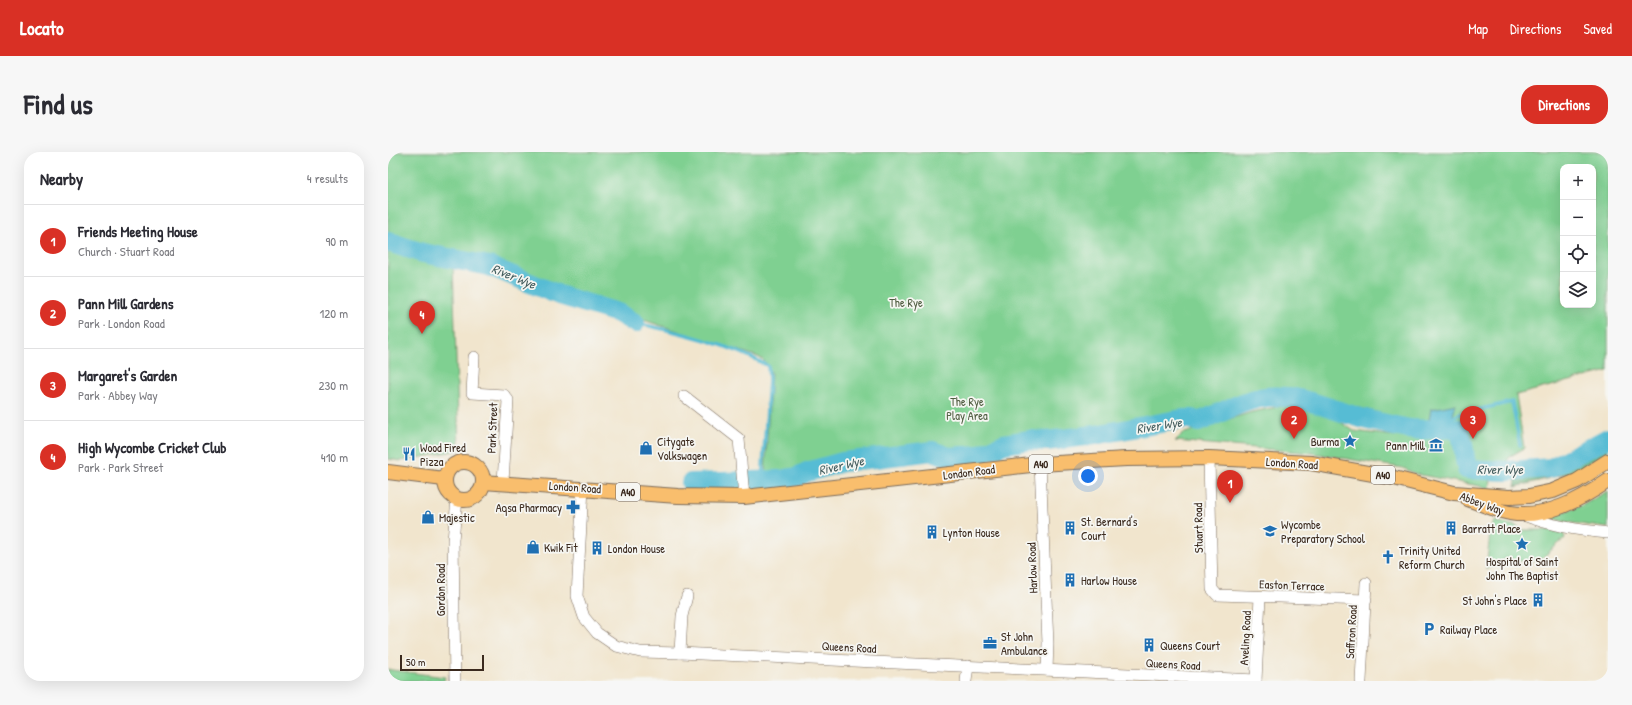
<!DOCTYPE html>
<html lang="en">
<head>
<meta charset="utf-8">
<style>
	body { margin:0; font-family:"Patrick Hand",sans-serif; background:#f7f7f7; color:#2b2b33 }
	.controls { position:absolute; right:12px; top:12px; display:grid; overflow:hidden; border-radius:8px; box-shadow:0 4px 16px #0002 }
	.controls button { width:36px; height:36px; display:grid; place-items:center; padding:0; border:0; border-bottom:1px solid #e1e1e2; background:#fff; color:#2b2b33; font:20px sans-serif }
	.scale { position:absolute; left:12px; bottom:10px; width:84px; box-sizing:border-box; padding-left:4px; border:2px solid #3b2a1e; border-top:0; font-size:11px; line-height:14px; white-space:nowrap; color:#3b2a1e; -webkit-text-stroke:3px #f6f6f2; paint-order:stroke }
	.you { position:absolute; left:700px; top:324px; width:14px; height:14px; margin:-10px; border:3px solid #fff; border-radius:50%; background:#1a73e8; box-shadow:0 0 0 6px #1a73e833 }
	.badge { display:grid; place-items:center; width:26px; height:26px; border-radius:50%; background:#d93025; color:#fff; font-size:13px; font-weight:700 }
	.pin { position:absolute; translate:-50% -33px; filter:drop-shadow(0 1px 2px #0008) }
	.pin::after { content:''; position:absolute; top:21px; width:14px; height:12px; background:inherit; clip-path:polygon(0 0,100% 0,50% 100%) }
	.list { margin:0; padding:0; list-style:none }
	h2 { display:flex; justify-content:space-between; align-items:center; height:52px; margin:0; padding:0 16px; font-size:17px }
	h2 small { font-size:13px; font-weight:400; color:#7c7c81 }
	.list li { display:grid; grid-template-columns:26px 1fr auto; gap:12px; align-items:center; box-sizing:border-box; height:72px; padding:0 16px; border-top:1px solid #e1e1e2 }
	.list b { display:block; font-size:15px; white-space:nowrap }
	.list p { margin:0; font-size:13px; white-space:nowrap; color:#7c7c81 }
	.list em { font-size:13px; font-style:normal; color:#7c7c81 }
	.icon { flex:none; width:22px; height:22px; fill:none; stroke:currentColor; stroke-width:2; stroke-linecap:round; stroke-linejoin:round }
	.map { position:relative; flex:none; width:1220px; height:529px; overflow:hidden; border-radius:16px }
	header { display:flex; align-items:center; gap:24px; box-sizing:border-box; height:56px; padding:0 20px; background:#d93025; color:#fff }
	header strong { font-size:19px }
	nav { display:flex; gap:22px; margin-inline-start:auto; font-size:14px }
	.intro { display:flex; align-items:center; justify-content:space-between; box-sizing:border-box; height:96px; padding:0 24px }
	h1 { margin:0; font-size:28px }
	.button { padding:10px 18px; border-radius:16px; background:#d93025; color:#fff; font-size:14px; font-weight:700 }
	main { display:flex; gap:24px; padding:0 24px }
	aside { flex:1; background:#fff; border-radius:16px; box-shadow:0 4px 16px #0002 }
	.map>svg:first-child { display:block }
	.green { fill:#7fd091; stroke:#5d7d58; fill-rule:evenodd }
	.forest { fill:#67b27b; stroke:#516e4c }
	.water { fill:#56bcd4; stroke:#487379 }
	.lines { fill:none; stroke-linecap:round; stroke-linejoin:round }
	.stream { stroke:#56bcd4; stroke-width:3.5 }
	.river { stroke:#56bcd4; stroke-width:20 }
	.minor-casing { stroke:#7b6b5b; stroke-width:12 }
	.major-casing { stroke:#7b6b5b; stroke-width:16 }
	.minor { stroke:#fff; stroke-width:11 }
	.major { stroke:#f9be6d; stroke-width:14 }
	.labels { text-anchor:middle; dominant-baseline:central; stroke-width:3.5; stroke-linejoin:round; paint-order:stroke }
	.shield { fill:#f6f6f2; stroke:#73675e; stroke-width:1 }
	.shield-label { font-size:11px; font-weight:bold; fill:#3b2a1e }
	.park-label { font-size:12px; fill:#4f5c40; stroke:#f6f6f2 }
	.street-label { font-size:12px; fill:#3b2a1e; stroke:#f6f6f2 }
	.poi-label { font-size:12px; fill:#3b2a1e; stroke:#f6f6f2; text-anchor:start }
	.water-label { font-size:13px; font-style:italic; fill:#445d5e; stroke:#f6f6f2 }
</style>
</head>
<body>
<header>
<strong>Locato</strong>
<nav><a>Map</a><a>Directions</a><a>Saved</a></nav>
</header>
<div class="intro"><h1>Find us</h1><a class="button">Directions</a></div>
<main>
<aside>
<h2>Nearby<small>4 results</small></h2>
<ul class="list">
<li><span class="badge">1</span><div><b>Friends Meeting House</b><p>Church · Stuart Road</p></div><em>90 m</em></li>
<li><span class="badge">2</span><div><b>Pann Mill Gardens</b><p>Park · London Road</p></div><em>120 m</em></li>
<li><span class="badge">3</span><div><b>Margaret's Garden</b><p>Park · Abbey Way</p></div><em>230 m</em></li>
<li><span class="badge">4</span><div><b>High Wycombe Cricket Club</b><p>Park · Park Street</p></div><em>410 m</em></li>
</ul>
</aside>
<div class="map">
<svg width="1220" height="529" viewBox="0 0 1220 529">
	<rect width="100%" height="100%" fill="#f6f6f2"/>
	<filter id="ink" filterUnits="userSpaceOnUse"><feTurbulence type="fractalNoise" baseFrequency=".025" numOctaves="2"/><feDisplacementMap in="SourceGraphic" scale="8" xChannelSelector="R" yChannelSelector="G"/><feConvolveMatrix kernelMatrix="1 2 1 2 8 2 1 2 1" color-interpolation-filters="sRGB"/></filter>
	<filter id="wash" filterUnits="userSpaceOnUse"><feTurbulence type="fractalNoise" baseFrequency=".012" numOctaves="4" result="noise"/><feDisplacementMap in="SourceGraphic" scale="16" xChannelSelector="R" yChannelSelector="G"/><feGaussianBlur stdDeviation="0.9" result="paint"/><feColorMatrix in="noise" values="0 0 0 0 0 0 0 0 0 0 0 0 0 0 0 0 0 1.4 0 .05"/><feComposite in="paint" operator="in"/></filter>
	<g filter="url(#wash)">
		<rect width="100%" height="100%" fill="#f1e5cd"/>
		<!-- green -->
		<g class="green">
			<path d="M0 0H1220V219L1128 243 1136 296 1121 305 1117 315 1104 316 1102 336 1028 322 1015 316 924 301 787 289 794 282 812 276 864 260 900 253 922 257 948 267 966 279 1024 286 1025 271 1022 269 926 244 905 241 884 243 853 251 831 260 717 280 598 297 498 302 445 311 425 318 406 321H377L383 222C381 212 375 206 365 203L246 165V161C232 158 221 151 207 150L91 107 45 98 0 83ZM1175 15H1205V153H1175Z"/>
			<path d="M0 98 11 102 12 100 65 113 71 298 13 309 0 307Z"/>
			<path d="M1220 339V376L1178 370 1162 366 1163 364 1195 353Z"/>
			<path d="M1106 369 1128 374 1135 378H1163L1175 381 1177 386 1154 406 1143 410 1117 407 1098 418 1102 381Z"/>
			<path d="M0 517 4 518 57 525 56 529H0Z"/>
		</g>
		<!-- forest -->
		<path class="forest" d="M1220 291V299L1188 319 1127 335 1128 328 1157 323 1195 310Z"/>
		<!-- water -->
		<path class="water" d="M1068 252 1063 271 1067 278 1064 282 1057 283 1039 277 1043 257Z"/>
		<g class="lines">
			<!-- stream -->
			<g class="stream">
				<path d="M247 171C291 180 342 192 380 214L381 227 374 328"/>
				<path d="M1062 267 1071 262 1124 250 1132 293"/>
			</g>
			<!-- river -->
			<g class="river">
				<path d="M0 90 35 101 101 114 171 143 230 161 247 171"/>
				<path d="M303 331 391 328 409 325 419 320 455 310 545 299 561 305 591 303 616 292 642 288 659 289 707 283 795 267H804L810 270C832 262 854 248 878 245 911 241 943 258 973 266 989 270 1005 274 1021 277 1037 279 1054 275 1070 277 1076 285 1076 306 1079 317L1117 319 1163 316 1220 286"/>
			</g>
		</g>
	</g>
	<g filter="url(#ink)">
		<g class="lines">
			<!-- minor casing -->
			<g class="minor-casing">
				<g id="minor">
					<path d="M86 205 84 241 116 243 120 248 115 330"/>
					<path d="M296 244 351 287 356 345"/>
					<path d="M821 306 824 437 829 443 978 448"/>
					<path d="M652 312 660 491 659 518"/>
					<path d="M195 336 189 444 196 465 209 481 228 494 252 500 292 501 868 528"/>
					<path d="M1135 363C1163 374 1190 378 1220 381"/>
					<path d="M292 501 294 464 299 444"/>
					<path d="M67 529 65 388 69 347"/>
					<path d="M578 529 580 514"/>
					<path d="M868 529 872 445"/>
					<path d="M973 529 978 431"/>
				</g>
			</g>
			<!-- major casing -->
			<g class="major-casing">
				<g id="major">
					<circle cx="76" cy="329" r="19"/>
					<path d="M0 320 56 327"/>
					<path d="M95 330 290 344 356 345 652 312 738 307 821 306 923 311 1002 325 1066 341 1121 345 1141 344 1165 339 1189 329 1220 309"/>
					<path d="M1080 347C1093 352 1108 358 1122 361 1157 367 1192 348 1220 329"/>
				</g>
			</g>
			<!-- minor -->
			<use href="#minor" class="minor"/>
			<!-- major -->
			<use href="#major" class="major"/>
		</g>
	</g>
	<!-- icons -->
	<defs>
		<g id="sight-bare" transform="scale(1.08)"><path d="M0-6L1.8-2.2L6-1.7L2.9 1.2L3.7 5.4L0 3.3L-3.7 5.4L-2.9 1.2L-6-1.7L-1.8-2.2Z" fill="#1f6fb2" stroke="#f6f6f2" stroke-width="2.5" paint-order="stroke"/></g>
		<g id="museum-bare" transform="scale(1.08)"><path d="M0-6L6-3V-2H-6V-3ZM-5-1h2V3h-2ZM-1-1h2V3h-2ZM3-1h2V3H3ZM-6 4H6V6H-6Z" fill="#1f6fb2" stroke="#f6f6f2" stroke-width="2.5" paint-order="stroke"/></g>
		<g id="shop-bare" transform="scale(1.08)"><path d="M-5-2.5h2.3a2.7 3.5 0 0 1 5.4 0H5L5.5 6h-11ZM-1.5-2.5h3a1.5 2.3 0 0 0-3 0Z" fill="#1f6fb2" stroke="#f6f6f2" stroke-width="2.5" paint-order="stroke"/></g>
		<g id="restaurant-bare" transform="scale(1.08)"><path d="M-5-6h1v4h1v-4h1v4h1v-4h1v5L-1.5 .5V6h-2V.5L-5-1ZM5-6V6H3V1.5H1.5Q1.5-4 5-6Z" fill="#1f6fb2" stroke="#f6f6f2" stroke-width="2.5" paint-order="stroke"/></g>
		<g id="pharmacy-bare" transform="scale(1.08)"><path d="M-2-6h4v4h4v4h-4v4h-4v-4h-4v-4h4Z" fill="#1f6fb2" stroke="#f6f6f2" stroke-width="2.5" paint-order="stroke"/></g>
		<g id="building-bare" transform="scale(1.08)"><path d="M-4-6H4V6H1V3H-1V6H-4ZM-2.5-4.3h1.7v1.8h-1.7ZM.8-4.3h1.7v1.8H.8ZM-2.5-1h1.7V.8h-1.7ZM.8-1h1.7V.8H.8Z" fill="#1f6fb2" stroke="#f6f6f2" stroke-width="2.5" paint-order="stroke"/></g>
		<g id="school-bare" transform="scale(1.08)"><path d="M0-5L7-2L0 1L-7-2ZM-4 1L0 2.5L4 1V4Q0 6-4 4Z" fill="#1f6fb2" stroke="#f6f6f2" stroke-width="2.5" paint-order="stroke"/></g>
		<g id="church-bare" transform="scale(1.08)"><path d="M-1.2-6h2.4v3.5h3.3v2.4h-3.3V6h-2.4V-.1h-3.3v-2.4h3.3Z" fill="#1f6fb2" stroke="#f6f6f2" stroke-width="2.5" paint-order="stroke"/></g>
		<g id="parking-bare" transform="scale(1.08)"><path d="M-3.5-5.5H1a3.5 3.5 0 0 1 0 7H-1V5.5H-3.5ZM-1-3.4V-.6H.8a1.4 1.4 0 0 0 0-2.8Z" fill="#1f6fb2" stroke="#f6f6f2" stroke-width="2.5" paint-order="stroke"/></g>
		<g id="office-bare" transform="scale(1.08)"><path d="M-6-3h4V-5.5h4V-3h4V5H-6ZM-1-4.5V-3h2v-1.5ZM-6 0V1H6V0Z" fill="#1f6fb2" stroke="#f6f6f2" stroke-width="2.5" paint-order="stroke"/></g>
	</defs>
	<g fill-rule="evenodd">
		<use href="#sight-bare" x="962" y="289"/>
		<use href="#museum-bare" x="1048" y="293"/>
		<use href="#shop-bare" x="258" y="296"/>
		<use href="#restaurant-bare" x="21" y="302"/>
		<use href="#pharmacy-bare" x="185" y="355"/>
		<use href="#shop-bare" x="40" y="365"/>
		<use href="#building-bare" x="682" y="376"/>
		<use href="#building-bare" x="1063" y="376"/>
		<use href="#school-bare" x="882" y="379"/>
		<use href="#building-bare" x="544" y="380"/>
		<use href="#sight-bare" x="1134" y="392"/>
		<use href="#shop-bare" x="145" y="395"/>
		<use href="#building-bare" x="209" y="396"/>
		<use href="#church-bare" x="1000" y="405"/>
		<use href="#building-bare" x="682" y="428"/>
		<use href="#building-bare" x="1150" y="448"/>
		<use href="#parking-bare" x="1041" y="477"/>
		<use href="#office-bare" x="602" y="491"/>
		<use href="#building-bare" x="761" y="493"/>
	</g>
	<g class="labels">
		<!-- shield labels -->
		<g class="shield">
			<rect x="641" y="303" width="24" height="18" rx="3"/>
			<rect x="983" y="314" width="24" height="18" rx="3"/>
			<rect x="228" y="331" width="24" height="18" rx="3"/>
		</g>
		<g class="shield-label">
			<text x="653" y="312">A40</text>
			<text x="995" y="323">A40</text>
			<text x="240" y="340">A40</text>
		</g>
		<!-- park labels -->
		<g class="park-label">
			<text x="518" y="150">The Rye</text>
			<text x="579" y="249">The Rye<tspan x="579" dy="14">Play Area</tspan></text>
		</g>
		<!-- street labels -->
		<g class="street-label">
			<text transform="translate(104 276) rotate(-88)">Park Street</text>
			<text transform="translate(904 311) rotate(4)">London Road</text>
			<text transform="translate(581 320) rotate(-7)">London Road</text>
			<text transform="translate(187 335) rotate(4)">London Road</text>
			<text transform="translate(1094 351) rotate(20)">Abbey Way</text>
			<text transform="translate(810 376) rotate(-91)">Stuart Road</text>
			<text transform="translate(644 416) rotate(-92)">Harlow Road</text>
			<text transform="translate(904 433) rotate(2)">Easton Terrace</text>
			<text transform="translate(52 438) rotate(-90)">Gordon Road</text>
			<text transform="translate(963 480) rotate(-87)">Saffron Road</text>
			<text transform="translate(857 486) rotate(-87)">Aveling Road</text>
			<text transform="translate(461 495) rotate(3)">Queens Road</text>
			<text transform="translate(785 512) rotate(3)">Queens Road</text>
		</g>
		<!-- poi labels -->
		<g class="poi-label">
			<text x="269" y="289">Citygate<tspan x="269" dy="14">Volkswagen</tspan></text>
			<text x="951" y="289" text-anchor="end">Burma</text>
			<text x="1037" y="293" text-anchor="end">Pann Mill</text>
			<text x="32" y="295">Wood Fired<tspan x="32" dy="14">Pizza</tspan></text>
			<text x="174" y="355" text-anchor="end">Aqsa Pharmacy</text>
			<text x="51" y="365">Majestic</text>
			<text x="693" y="369">St. Bernard's<tspan x="693" dy="14">Court</tspan></text>
			<text x="893" y="372">Wycombe<tspan x="893" dy="14">Preparatory School</tspan></text>
			<text x="1074" y="376">Barratt Place</text>
			<text x="555" y="380">Lynton House</text>
			<text x="156" y="395">Kwik Fit</text>
			<text x="220" y="396">London House</text>
			<text x="1011" y="398">Trinity United<tspan x="1011" dy="14">Reform Church</tspan></text>
			<text x="1134" y="409" text-anchor="middle">Hospital of Saint<tspan x="1134" dy="14">John The Baptist</tspan></text>
			<text x="693" y="428">Harlow House</text>
			<text x="1139" y="448" text-anchor="end">St John's Place</text>
			<text x="1052" y="477">Railway Place</text>
			<text x="613" y="484">St John<tspan x="613" dy="14">Ambulance</tspan></text>
			<text x="772" y="493">Queens Court</text>
		</g>
		<!-- water labels -->
		<g class="water-label">
			<text transform="translate(126 124) rotate(22)">River Wye</text>
			<text transform="translate(771 273) rotate(-9)">River Wye</text>
			<text transform="translate(453 313) rotate(-13)">River Wye</text>
			<text x="1112" y="317">River Wye</text>
		</g>
	</g>
</svg>
<div class="controls">
<button>+</button>
<button>−</button>
<button><svg class="icon" aria-label="locate" viewBox="0 0 24 24"><circle cx="12" cy="12" r="6"/><path d="M12 2v4M12 18v4M2 12h4M18 12h4"/></svg></button>
<button><svg class="icon" aria-label="layers" viewBox="0 0 24 24"><path d="M12 4l9 5-9 5-9-5zM3 14l9 5 9-5"/></svg></button>
</div>
<div class="scale">50 m</div>
<div class="you"></div>
<div class="pin badge" style="left:842px;top:351px">1</div>
<div class="pin badge" style="left:906px;top:287px">2</div>
<div class="pin badge" style="left:1085px;top:287px">3</div>
<div class="pin badge" style="left:34px;top:182px">4</div>
</div>
</main>
</body>
</html>
